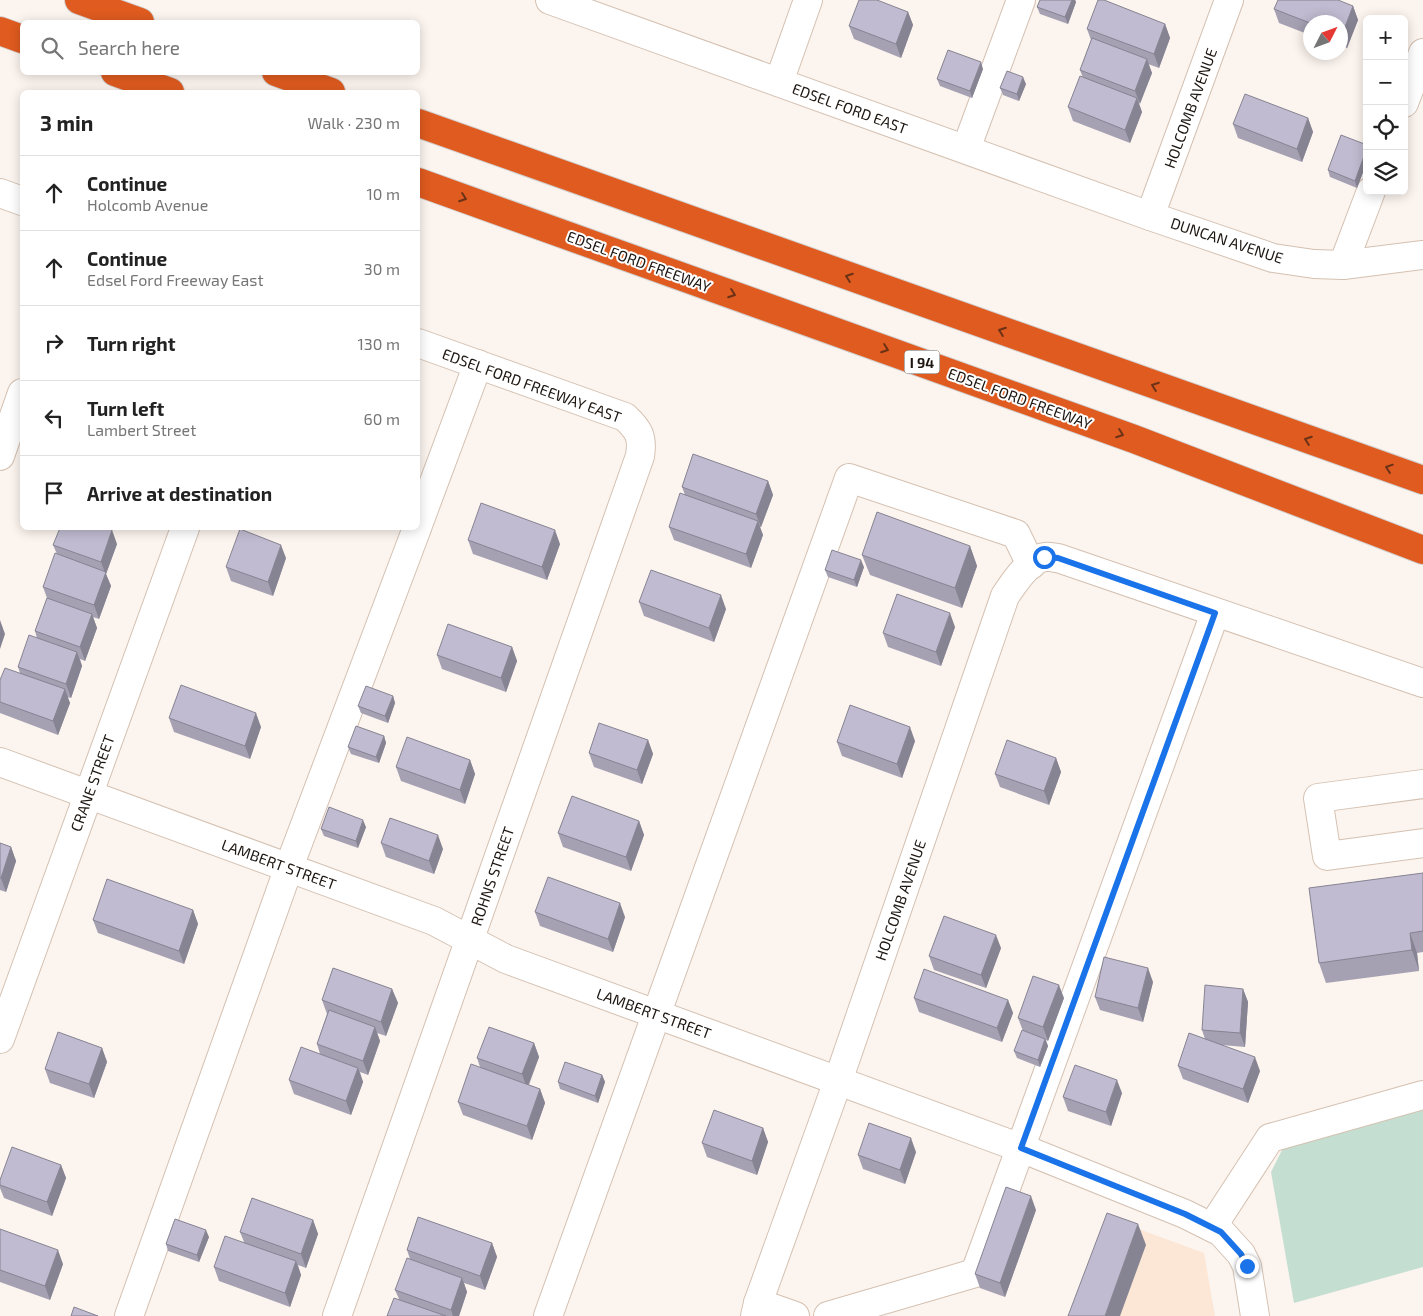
<!DOCTYPE html>
<html lang="en">
<head>
<meta charset="utf-8">
<style>
	body { margin:0; font-family:"Exo 2",sans-serif; background:#f2f2f2; color:#222 }
	.controls { position:absolute; right:15px; top:15px; display:grid; overflow:hidden; border-radius:8px; box-shadow:0 2px 12px #0003 }
	.controls button { width:45px; height:45px; display:grid; place-items:center; padding:0; border:0; border-bottom:1px solid #e0e0e0; background:#fff; color:#222; font:25px sans-serif }
	.compass { position:absolute; left:1303px; top:15px; width:45px; height:45px; border-radius:50%; background:#fff; box-shadow:0 2px 12px #0003; rotate:48deg }
	.stop { position:absolute; width:15px; height:15px; margin:-11px; border:4px solid #1a73e8; border-radius:50%; background:#fff }
	.stop.end { background:#1a73e8; border-color:#fff; box-shadow:0 1px 5px #0008 }
	.list { margin:0; padding:0; list-style:none }
	h2 { display:flex; justify-content:space-between; align-items:center; height:65px; margin:0; padding:0 20px; font-size:21px }
	h2 small { font-size:16px; font-weight:400; color:#767676 }
	.list li { display:grid; grid-template-columns:32px 1fr auto; gap:15px; align-items:center; box-sizing:border-box; height:75px; padding:0 20px; border-top:1px solid #e0e0e0 }
	.list b { display:block; font-size:19px; white-space:nowrap }
	.list p { margin:0; font-size:16px; white-space:nowrap; color:#767676 }
	.list em { font-size:16px; font-style:normal; color:#767676 }
	.icon { flex:none; width:28px; height:28px; fill:none; stroke:currentColor; stroke-width:2; stroke-linecap:round; stroke-linejoin:round }
	.map { position:relative; flex:none; width:1423px; height:1316px; overflow:hidden }
	.search { position:absolute; background:#fff; box-shadow:0 2px 12px #0003; left:20px; top:20px; width:400px; height:55px; display:flex; align-items:center; gap:12px; box-sizing:border-box; padding:0 18px; border-radius:8px; color:#767676; font-size:19px }
	.panel { position:absolute; background:#fff; box-shadow:0 2px 12px #0003; left:20px; top:90px; width:400px; height:440px; border-radius:8px }
	.map>svg:first-child { display:block }
	.built { fill:#fce7d6 }
	.green { fill:#c4dfd1 }
	.lines { fill:none; stroke-linecap:round; stroke-linejoin:round }
	.minor-casing { stroke:#d4c1b2; stroke-width:30 }
	.highway-casing { stroke:#d2d0cf; stroke-width:30 }
	.minor { stroke:#fff; stroke-width:28 }
	.highway { stroke:#df5b1f; stroke-width:28 }
	.wall { fill:#a5a1b3 }
	.shaded-wall { fill:#868392 }
	.building { fill:#c0bbd0; stroke:#868392 }
	.oneway { stroke:#6b3217 }
	.route { stroke:#1a73e8; stroke-width:6 }
	.labels { text-anchor:middle; dominant-baseline:central; stroke-width:4; stroke-linejoin:round; paint-order:stroke }
	.shield { fill:#fff; stroke:#615c58; stroke-width:1 }
	.shield-label { font-size:14px; font-weight:bold; fill:#1d1611 }
	.street-label { font-size:15px; fill:#1d1611; stroke:#fff }
</style>
</head>
<body>
<div class="map">
<svg width="1423" height="1316" viewBox="0 0 1423 1316">
	<rect width="100%" height="100%" fill="#fcf4ee"/>
	<!-- built -->
	<path class="built" d="M1114 1220 1204 1253 1215 1316H1079Z"/>
	<!-- green -->
	<path class="green" d="M1423 1110V1267L1294 1303 1271 1172 1285 1144Z"/>
	<g class="lines">
		<!-- minor casing -->
		<g class="minor-casing">
			<g id="minor">
				<path d="M550 0 1150 216 1273 258 1314 264 1343 265 1423 255"/>
				<path d="M779 82 808 0"/>
				<path d="M1404 103 1423 53"/>
				<path d="M966 149 1021 0"/>
				<path d="M0 193 22 201"/>
				<path d="M1150 216 1229 0"/>
				<path d="M1343 265 1371 191"/>
				<path d="M0 456 22 393"/>
				<path d="M418 525 478 364"/>
				<path d="M0 762 434 921 506 959 1021 1148 1185 1214 1221 1232 1241 1254 1247 1266 1255 1316"/>
				<path d="M1423 784 1318 798 1327 856 1423 843"/>
				<path d="M0 1039 185 528"/>
				<path d="M1212 1227 1270 1138 1423 1095"/>
				<path d="M758 1303 795 1316"/>
				<path d="M129 1316 289 867 417 528"/>
				<path d="M337 1316 640 456C643 437 639 430 625 417L418 343"/>
				<path d="M548 1316 849 478 1016 534 1031 565"/>
				<path d="M755 1316 758 1303 838 1081 1005 596C1013 584 1029 559 1045 557 1049 556 1054 558 1058 558L1423 683"/>
				<path d="M828 1316 975 1273 1215 613"/>
			</g>
		</g>
		<!-- highway casing -->
		<g class="highway-casing">
			<g id="highway">
				<path d="M79 0 140 22"/>
				<path d="M0 31 22 39"/>
				<path d="M115 72 170 92"/>
				<path d="M276 72 331 92"/>
				<path d="M418 123 1423 480"/>
				<path d="M418 182 1134 439 1423 550"/>
			</g>
		</g>
		<!-- minor -->
		<use href="#minor" class="minor"/>
		<!-- highway -->
		<use href="#highway" class="highway"/>
	</g>
	<!-- wall -->
	<g class="wall">
		<path d="M1040 0H1075L1076 2 1068 24 1040 14 1037 7Z"/>
		<path d="M1353 6 1358 20 1347 48 1340 46V22H1310V35L1279 23 1274 9Z"/>
		<path d="M908 12 913 25 901 58 854 39 849 26Z"/>
		<path d="M1165 24 1170 38 1159 68 1148 64 1152 73 1139 104 1142 112 1130 143 1073 121 1068 107 1083 78 1080 70 1091 40 1087 29Z"/>
		<path d="M983 69 972 98 940 86 937 79Z"/>
		<path d="M1026 84 1019 101 1003 95 1000 88Z"/>
		<path d="M1308 118 1313 132 1302 162 1238 138 1233 124Z"/>
		<path d="M1367 145V162L1357 188 1330 177 1328 170Z"/>
		<path d="M768 481 773 495 761 527H759L763 535 751 568 674 540 669 527 685 495 682 487Z"/>
		<path d="M468 540 560 544 547 580 473 554Z"/>
		<path d="M117 544 106 574 111 586 99 619 93 617 97 628 85 661 80 659 82 666 71 698 67 697 70 703 58 735 0 713V680L20 673 18 667 37 638 35 631 47 598 43 587 57 554 53 545Z"/>
		<path d="M970 546 977 566 962 608 870 575 862 555Z"/>
		<path d="M286 558 273 596 231 581 226 567Z"/>
		<path d="M864 567 857 587 828 577 825 570Z"/>
		<path d="M639 602 726 609 714 642 644 616Z"/>
		<path d="M955 627 941 666 888 647 883 633Z"/>
		<path d="M512 647 517 661 506 692 442 669 437 655Z"/>
		<path d="M393 696 395 703 388 723 361 713 358 706Z"/>
		<path d="M169 718 261 727 250 759 174 732Z"/>
		<path d="M384 736 386 743 379 763 351 754 348 747Z"/>
		<path d="M648 740 653 754 642 784 594 767 589 753Z"/>
		<path d="M915 741 902 778 842 756 837 742Z"/>
		<path d="M1056 758 1061 772 1049 805 1000 787 995 774Z"/>
		<path d="M470 760 475 774 465 804 401 781 396 767Z"/>
		<path d="M639 821 644 835 631 871 563 847 558 833Z"/>
		<path d="M366 827 358 848 324 836 321 829Z"/>
		<path d="M0 843 11 847 16 861 6 892 0 890Z"/>
		<path d="M381 843 443 849 434 874 386 857Z"/>
		<path d="M1423 873V952L1417 953 1419 971 1326 983 1319 963Z"/>
		<path d="M193 910 198 924 184 964 98 933 93 920Z"/>
		<path d="M535 912 625 917 613 952 540 926Z"/>
		<path d="M1001 948 986 988 934 970 929 956Z"/>
		<path d="M1153 982 1143 1022 1100 1010 1095 997Z"/>
		<path d="M392 989 398 1003 386 1036 377 1033 380 1041 368 1075 360 1072 363 1082 351 1115 294 1094 289 1080 320 1054 317 1044 327 1014 322 1000Z"/>
		<path d="M1243 989 1248 1002 1245 1047 1222 1045 1260 1071 1248 1103 1183 1079 1178 1066 1205 1039 1202 1030Z"/>
		<path d="M914 998 1008 1000 1013 1013 1002 1042 919 1012Z"/>
		<path d="M1064 998 1048 1041 1046 1040 1048 1046 1040 1067 1017 1058 1014 1051 1023 1031 1018 1018Z"/>
		<path d="M534 1043 539 1057 529 1085 540 1089 545 1103 532 1140 463 1115 458 1102 480 1067 477 1058Z"/>
		<path d="M102 1048 107 1062 94 1098 50 1083 45 1069Z"/>
		<path d="M602 1075 605 1082 598 1103 560 1089 558 1082Z"/>
		<path d="M1122 1093 1111 1126 1068 1111 1063 1097Z"/>
		<path d="M763 1128 768 1142 757 1175 707 1157 702 1143Z"/>
		<path d="M916 1152 905 1184 863 1169 858 1155Z"/>
		<path d="M61 1165 66 1178 52 1216 4 1198 0 1188V1180Z"/>
		<path d="M1036 1210 1005 1297 980 1288 975 1274Z"/>
		<path d="M313 1220 318 1234 306 1268 298 1265 301 1275 290 1307 219 1281 214 1267 244 1242 240 1232Z"/>
		<path d="M0 1229 63 1264 50 1300 0 1282Z"/>
		<path d="M209 1237 199 1262 168 1251 166 1244Z"/>
		<path d="M492 1243 497 1257 485 1290 464 1283 467 1292 459 1316H387L399 1299 395 1290 410 1259 407 1250Z"/>
	</g>
	<!-- shaded-wall -->
	<g class="shaded-wall">
		<path d="M1072 0H1075L1076 2 1068 24 1065 17Z"/>
		<path d="M1353 6 1358 20 1347 48 1342 35Z"/>
		<path d="M908 12 913 25 901 58 896 44Z"/>
		<path d="M1165 24 1170 38 1159 68 1154 54Z"/>
		<path d="M1147 59 1152 73 1140 104 1135 91Z"/>
		<path d="M981 62 983 69 972 98 970 91Z"/>
		<path d="M1023 77 1026 84 1019 101 1017 94Z"/>
		<path d="M1137 98 1142 112 1130 143 1125 130Z"/>
		<path d="M1308 118 1313 132 1302 162 1297 149Z"/>
		<path d="M1367 148V162L1357 188 1355 181Z"/>
		<path d="M768 481 773 495 761 527 756 514Z"/>
		<path d="M758 521 763 535 751 568 746 554Z"/>
		<path d="M112 530 117 544 106 574 111 586 99 619 94 605 105 573 101 562Z"/>
		<path d="M555 530 560 544 547 580 542 567Z"/>
		<path d="M281 545 286 558 273 596 268 582Z"/>
		<path d="M970 546 977 566 962 608 955 588Z"/>
		<path d="M861 560 864 567 857 587 854 580Z"/>
		<path d="M721 595 726 609 714 642 709 628Z"/>
		<path d="M950 613 955 627 941 666 936 652Z"/>
		<path d="M92 614 97 628 85 661 80 647Z"/>
		<path d="M0 620 5 634 0 649Z"/>
		<path d="M512 647 517 661 506 692 501 678Z"/>
		<path d="M77 652 82 666 71 698 66 684Z"/>
		<path d="M65 689 70 703 58 735 53 721Z"/>
		<path d="M393 696 395 703 388 723 385 716Z"/>
		<path d="M256 713 261 727 250 759 245 746Z"/>
		<path d="M910 727 915 741 902 778 897 764Z"/>
		<path d="M384 736 386 743 379 763 376 757Z"/>
		<path d="M648 740 653 754 642 784 637 770Z"/>
		<path d="M1056 758 1061 772 1049 805 1044 791Z"/>
		<path d="M470 760 475 774 465 804 460 790Z"/>
		<path d="M363 820 366 827 358 848 356 841Z"/>
		<path d="M639 821 644 835 631 871 626 857Z"/>
		<path d="M438 835 443 849 434 874 429 861Z"/>
		<path d="M11 847 16 861 6 892 1 878Z"/>
		<path d="M620 903 625 917 613 952 608 939Z"/>
		<path d="M193 910 198 924 184 964 179 951Z"/>
		<path d="M1410 933 1417 953 1419 971 1412 950Z"/>
		<path d="M996 935 1001 948 986 988 981 975Z"/>
		<path d="M1148 968 1153 982 1143 1022 1138 1008Z"/>
		<path d="M1059 985 1064 998 1048 1041 1043 1027Z"/>
		<path d="M392 989 398 1003 386 1036 381 1022Z"/>
		<path d="M1243 989 1248 1002 1245 1047 1240 1033Z"/>
		<path d="M1008 1000 1013 1013 1002 1042 997 1028Z"/>
		<path d="M375 1027 380 1041 368 1075 363 1061Z"/>
		<path d="M1045 1039 1048 1046 1040 1067 1038 1060Z"/>
		<path d="M534 1043 539 1057 527 1088 522 1074Z"/>
		<path d="M102 1048 107 1062 94 1098 89 1084Z"/>
		<path d="M1255 1057 1260 1071 1248 1103 1243 1089Z"/>
		<path d="M358 1068 363 1082 351 1115 346 1101Z"/>
		<path d="M602 1075 605 1082 598 1103 595 1096Z"/>
		<path d="M1117 1080 1122 1093 1111 1126 1106 1112Z"/>
		<path d="M540 1089 545 1103 532 1140 527 1126Z"/>
		<path d="M763 1128 768 1142 757 1175 752 1161Z"/>
		<path d="M911 1138 916 1152 905 1184 900 1170Z"/>
		<path d="M61 1165 66 1178 52 1216 47 1202Z"/>
		<path d="M1031 1196 1036 1210 1005 1297 1000 1283Z"/>
		<path d="M313 1220 318 1234 306 1268 301 1254Z"/>
		<path d="M1138 1224 1146 1245 1120 1316H1105Z"/>
		<path d="M206 1230 209 1237 199 1262 197 1255Z"/>
		<path d="M492 1243 497 1257 485 1290 480 1276Z"/>
		<path d="M58 1250 63 1264 50 1300 45 1286Z"/>
		<path d="M296 1261 301 1275 290 1307 285 1293Z"/>
		<path d="M462 1278 467 1292 459 1316H453L451 1310Z"/>
	</g>
	<!-- building -->
	<g class="building">
		<path d="M859 0H877L908 12 896 44 849 26Z"/>
		<path d="M1040 0H1072L1065 17 1037 7Z"/>
		<path d="M1098 0H1104L1165 24 1154 54 1087 29Z"/>
		<path d="M1278 0H1338L1353 6 1342 35 1340 34V22L1310 23 1274 9Z"/>
		<path d="M1092 38 1147 59 1135 91 1080 70Z"/>
		<path d="M948 50 981 62 970 91 937 79Z"/>
		<path d="M1007 71 1023 77 1017 94 1000 88Z"/>
		<path d="M1080 76 1137 98 1125 130 1068 107Z"/>
		<path d="M1245 94 1308 118 1297 149 1233 124Z"/>
		<path d="M1341 135 1367 145V148L1355 181 1328 170Z"/>
		<path d="M693 454 768 481 756 514 682 487Z"/>
		<path d="M680 493 758 521 746 554 669 527Z"/>
		<path d="M481 503 555 530 542 567 468 540Z"/>
		<path d="M877 512 970 546 955 588 862 555Z"/>
		<path d="M60 528H106L112 530 101 562 53 545Z"/>
		<path d="M240 529 281 545 268 582 226 567Z"/>
		<path d="M832 550 861 560 854 580 825 570Z"/>
		<path d="M55 553 106 572 94 605 43 587Z"/>
		<path d="M651 570 721 595 709 628 639 602Z"/>
		<path d="M897 594 950 613 936 652 883 633Z"/>
		<path d="M47 598 92 614 80 647 35 631Z"/>
		<path d="M448 624 512 647 501 678 437 655Z"/>
		<path d="M29 635 77 652 66 684 18 667Z"/>
		<path d="M5 668 65 689 53 721 0 702V680Z"/>
		<path d="M181 685 256 713 245 746 169 718Z"/>
		<path d="M366 686 393 696 385 716 358 706Z"/>
		<path d="M850 705 910 727 897 764 837 742Z"/>
		<path d="M599 723 648 740 637 770 589 753Z"/>
		<path d="M356 726 384 736 376 757 348 747Z"/>
		<path d="M407 737 470 760 460 790 396 767Z"/>
		<path d="M1007 740 1056 758 1044 791 995 774Z"/>
		<path d="M572 796 639 821 626 857 558 833Z"/>
		<path d="M329 807 363 820 356 841 321 829Z"/>
		<path d="M390 818 438 835 429 861 381 843Z"/>
		<path d="M0 843 11 847 1 878H0Z"/>
		<path d="M1423 873V931L1410 933 1412 950 1319 963 1309 888Z"/>
		<path d="M548 877 620 903 608 939 535 912Z"/>
		<path d="M107 879 193 910 179 951 93 920Z"/>
		<path d="M944 916 996 935 981 975 929 956Z"/>
		<path d="M1104 957 1148 968 1138 1008 1095 997Z"/>
		<path d="M333 968 392 989 381 1022 322 1000Z"/>
		<path d="M924 969 1008 1000 997 1028 914 998Z"/>
		<path d="M1033 976 1059 985 1043 1027 1018 1018Z"/>
		<path d="M1205 985 1243 989 1240 1033 1202 1030Z"/>
		<path d="M329 1010 375 1027 363 1061 317 1044Z"/>
		<path d="M489 1027 534 1043 522 1074 477 1058Z"/>
		<path d="M1022 1030 1045 1039 1038 1060 1014 1051Z"/>
		<path d="M58 1032 102 1048 89 1084 45 1069Z"/>
		<path d="M1189 1033 1255 1057 1243 1089 1178 1066Z"/>
		<path d="M301 1047 358 1068 346 1101 289 1080Z"/>
		<path d="M565 1062 602 1075 595 1096 558 1082Z"/>
		<path d="M471 1064 540 1089 527 1126 458 1102Z"/>
		<path d="M1075 1065 1117 1080 1106 1112 1063 1097Z"/>
		<path d="M714 1110 763 1128 752 1161 702 1143Z"/>
		<path d="M869 1123 911 1138 900 1170 858 1155Z"/>
		<path d="M12 1147 61 1165 47 1202 0 1185V1180Z"/>
		<path d="M1006 1187 1031 1196 1000 1283 975 1274Z"/>
		<path d="M252 1198 313 1220 301 1254 240 1232Z"/>
		<path d="M1107 1213 1138 1224 1105 1316H1068Z"/>
		<path d="M418 1217 492 1243 480 1276 407 1250Z"/>
		<path d="M175 1219 206 1230 197 1255 166 1244Z"/>
		<path d="M0 1229 58 1250 45 1286 0 1270Z"/>
		<path d="M225 1236 296 1261 285 1293 214 1267Z"/>
		<path d="M407 1258 462 1278 451 1310 395 1290Z"/>
		<path d="M394 1298 446 1316H387Z"/>
		<path d="M74 1307 98 1316H71Z"/>
	</g>
	<!-- one-way arrows -->
	<defs><path id="oneway-chevron" d="M-2-3.5L2.5 0L-2 3.5" fill="none" stroke-width="1.6" stroke-linecap="round" stroke-linejoin="round" transform="scale(1.25)"/></defs>
	<g class="oneway">
		<use href="#oneway-chevron" transform="translate(463 198) rotate(20)"/>
		<use href="#oneway-chevron" transform="translate(849 277) rotate(-160)"/>
		<use href="#oneway-chevron" transform="translate(732 294) rotate(20)"/>
		<use href="#oneway-chevron" transform="translate(1002 331) rotate(-160)"/>
		<use href="#oneway-chevron" transform="translate(885 349) rotate(20)"/>
		<use href="#oneway-chevron" transform="translate(1155 386) rotate(-160)"/>
		<use href="#oneway-chevron" transform="translate(1120 434) rotate(20)"/>
		<use href="#oneway-chevron" transform="translate(1308 440) rotate(-160)"/>
		<use href="#oneway-chevron" transform="translate(1389 468) rotate(-161)"/>
	</g>
	<g class="lines">
		<!-- route -->
		<path class="route" d="M1044 557 1058 558 1215 613 1021 1148 1185 1214 1221 1232 1241 1254 1247 1266"/>
	</g>
	<g class="labels">
		<!-- shield labels -->
		<rect class="shield" x="904.5" y="350.5" width="35" height="23" rx="4"/>
		<g class="shield-label">
			<text x="922" y="362">I 94</text>
		</g>
		<!-- street labels -->
		<g class="street-label">
			<text transform="translate(850 108) rotate(20)">EDSEL FORD EAST</text>
			<text transform="translate(1190 108) rotate(-70)">HOLCOMB AVENUE</text>
			<text transform="translate(1227 240) rotate(18)">DUNCAN AVENUE</text>
			<text transform="translate(639 261) rotate(20)">EDSEL FORD FREEWAY</text>
			<text transform="translate(532 385) rotate(20)">EDSEL FORD FREEWAY EAST</text>
			<text transform="translate(1020 398) rotate(20)">EDSEL FORD FREEWAY</text>
			<text transform="translate(92 783) rotate(-70)">CRANE STREET</text>
			<text transform="translate(279 864) rotate(20)">LAMBERT STREET</text>
			<text transform="translate(492 876) rotate(-71)">ROHNS STREET</text>
			<text transform="translate(900 900) rotate(-71)">HOLCOMB AVENUE</text>
			<text transform="translate(654 1013) rotate(20)">LAMBERT STREET</text>
		</g>
	</g>
</svg>
<div class="controls">
<button>+</button>
<button>−</button>
<button><svg class="icon" aria-label="locate" viewBox="0 0 24 24"><circle cx="12" cy="12" r="6"/><path d="M12 2v4M12 18v4M2 12h4M18 12h4"/></svg></button>
<button><svg class="icon" aria-label="layers" viewBox="0 0 24 24"><path d="M12 4l9 5-9 5-9-5zM3 14l9 5 9-5"/></svg></button>
</div>
<svg class="compass" viewBox="-18 -18 36 36"><path d="M0-13l5 13h-10z" fill="#e53935"/><path d="M0 13l5-13h-10z" fill="#767676"/></svg>
<div class="stop" style="left:1044px;top:557px"></div>
<div class="stop end" style="left:1247px;top:1266px"></div>
<div class="search"><svg class="icon" aria-label="search" viewBox="0 0 24 24"><circle cx="10" cy="10" r="6"/><path d="M15 15l6 6"/></svg>Search here</div>
<section class="panel">
<h2>3 min<small>Walk · 230 m</small></h2>
<ul class="list">
<li><svg class="icon" aria-label="ahead" viewBox="0 0 24 24"><path d="M12 20V5M6 11l6-6 6 6"/></svg><div><b>Continue</b><p>Holcomb Avenue</p></div><em>10 m</em></li>
<li><svg class="icon" aria-label="ahead" viewBox="0 0 24 24"><path d="M12 20V5M6 11l6-6 6 6"/></svg><div><b>Continue</b><p>Edsel Ford Freeway East</p></div><em>30 m</em></li>
<li><svg class="icon" aria-label="right" viewBox="0 0 24 24"><path d="M7 20v-9h11M14 6l5 5-5 5"/></svg><div><b>Turn right</b></div><em>130 m</em></li>
<li><svg class="icon" aria-label="left" viewBox="0 0 24 24"><path d="M17 20v-9H6M10 6l-5 5 5 5"/></svg><div><b>Turn left</b><p>Lambert Street</p></div><em>60 m</em></li>
<li><svg class="icon" aria-label="arrive" viewBox="0 0 24 24"><path d="M6 21V4h12l-3 4 3 4H6"/></svg><div><b>Arrive at destination</b></div></li>
</ul>
</section>
</div>
</body>
</html>
